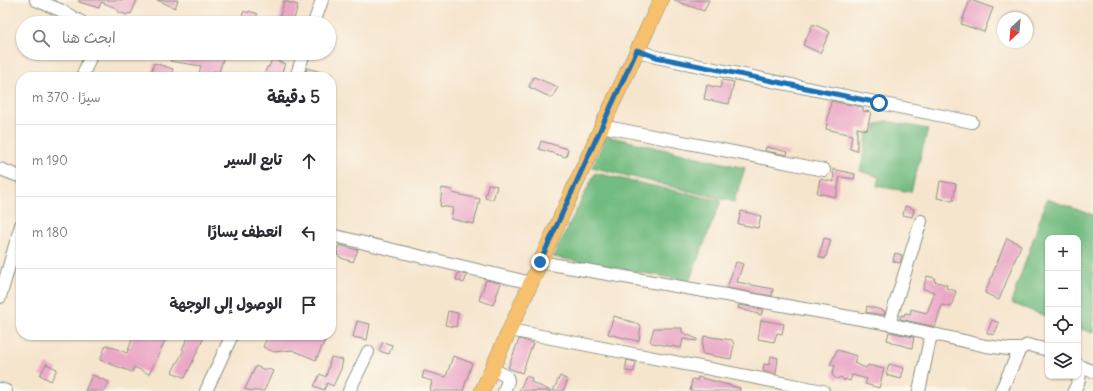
<!DOCTYPE html>
<html lang="ar">
<head>
<meta charset="utf-8">
<style>
	body { margin:0; font-family:Delius,"Playpen Sans Arabic",sans-serif; background:#f2f2f3; color:#2b2b33; direction:rtl }
	.controls { position:absolute; right:12px; bottom:12px; display:grid; overflow:hidden; border-radius:8px; box-shadow:0 1px 3px #0004 }
	.controls button { width:36px; height:36px; display:grid; place-items:center; padding:0; border:0; border-bottom:1px solid #e1e1e2; background:#fff; color:#2b2b33; font:20px sans-serif }
	.compass { position:absolute; left:997px; top:12px; width:36px; height:36px; border-radius:50%; background:#fff; box-shadow:0 1px 3px #0004; rotate:206deg }
	.stop { position:absolute; width:12px; height:12px; margin:-9px; border:3px solid #1f6fb2; border-radius:50%; background:#fff }
	.stop.end { background:#1f6fb2; border-color:#fff; box-shadow:0 1px 4px #0008 }
	.list { margin:0; padding:0; list-style:none }
	h2 { display:flex; justify-content:space-between; align-items:center; height:52px; margin:0; padding:0 16px; font-size:17px }
	h2 small { font-size:13px; font-weight:400; color:#7c7c81 }
	.list li { display:grid; grid-template-columns:26px 1fr auto; gap:12px; align-items:center; box-sizing:border-box; height:72px; padding:0 16px; border-top:1px solid #e1e1e2 }
	.list b { display:block; font-size:15px; white-space:nowrap }
	.list em { font-size:13px; font-style:normal; color:#7c7c81 }
	.icon { flex:none; width:22px; height:22px; fill:none; stroke:currentColor; stroke-width:2; stroke-linecap:round; stroke-linejoin:round }
	.map { position:relative; flex:none; width:1093px; height:391px; overflow:hidden; direction:ltr }
	.search { position:absolute; background:#fff; box-shadow:0 1px 3px #0004; left:16px; top:16px; width:320px; height:44px; display:flex; align-items:center; gap:10px; box-sizing:border-box; padding:0 14px; border-radius:22px; color:#7c7c81; font-size:15px }
	.panel { position:absolute; background:#fff; box-shadow:0 1px 3px #0004; left:16px; top:72px; width:320px; height:268px; border-radius:16px; direction:rtl }
	.map>svg:first-child { display:block }
	.forest { fill:#73bc81; stroke:#497c5a }
	.building { fill:#eba7c6 }
	.lines { fill:none; stroke-linecap:round; stroke-linejoin:round }
	.minor-casing { stroke:#8a9180; stroke-width:14 }
	.major-casing { stroke:#8a9180; stroke-width:16 }
	.minor { stroke:#fff; stroke-width:12 }
	.major { stroke:#f7c06c; stroke-width:15 }
	.route { stroke:#1f6fb2; stroke-width:5 }
</style>
</head>
<body>
<div class="map">
<svg width="1093" height="391" viewBox="0 0 1093 391">
	<rect width="100%" height="100%" fill="#fbf7ec"/>
	<filter id="ink" filterUnits="userSpaceOnUse"><feTurbulence type="fractalNoise" baseFrequency=".025" numOctaves="2"/><feDisplacementMap in="SourceGraphic" scale="8" xChannelSelector="R" yChannelSelector="G"/><feConvolveMatrix kernelMatrix="1 2 1 2 8 2 1 2 1" color-interpolation-filters="sRGB"/></filter>
	<filter id="wash" filterUnits="userSpaceOnUse"><feTurbulence type="fractalNoise" baseFrequency=".012" numOctaves="4" result="noise"/><feDisplacementMap in="SourceGraphic" scale="16" xChannelSelector="R" yChannelSelector="G"/><feGaussianBlur stdDeviation="0.9" result="paint"/><feColorMatrix in="noise" values="0 0 0 0 0 0 0 0 0 0 0 0 0 0 0 0 0 1.4 0 .05"/><feComposite in="paint" operator="in"/></filter>
	<g filter="url(#wash)">
		<rect width="100%" height="100%" fill="#f6e5cd"/>
		<!-- forest -->
		<g class="forest">
			<path d="M886 121 928 129 911 192 877 186 879 177 860 171 868 132H875L876 125Z"/>
			<path d="M606 136 745 168 734 202 592 167Z"/>
			<path d="M595 173 721 201 689 281 553 257Z"/>
			<path d="M1047 199 1093 215V333L1078 328V238H1048V317L1011 303Z"/>
		</g>
		<g id="blocks">
			<!-- building -->
			<g class="building">
				<path d="M79 0H137L131 14 129 13 127 15 119 12 116 8 101 2 99 8 79 2Z"/>
				<path d="M157 0H178L175 8Z"/>
				<path d="M675 0H709L704 11 675 1Z"/>
				<path d="M970 0 993 8 984 32 961 24Z"/>
				<path d="M284 1 298 5 293 23H278Z"/>
				<path d="M244 11 248 13 249 11 258 14 256 17 269 23H239Z"/>
				<path d="M813 24 830 32 820 53 803 45Z"/>
				<path d="M173 53H225L219 72 214 71 213 77H198L201 66 170 61Z"/>
				<path d="M272 59 285 64 280 77H263L267 67H269Z"/>
				<path d="M154 63 173 69 170 77H150Z"/>
				<path d="M307 68 332 75 331 77H304Z"/>
				<path d="M534 77 558 87 552 98 529 87Z"/>
				<path d="M722 80 734 82 729 104 704 99 707 85 720 88Z"/>
				<path d="M831 101 863 107V111L871 112 867 130 857 128V151L850 149 852 135 826 129Z"/>
				<path d="M541 141 568 149 566 157 539 149Z"/>
				<path d="M766 147 788 152 787 155 765 151Z"/>
				<path d="M833 169 855 174 854 179 840 177 836 197 817 193 820 179 834 182Z"/>
				<path d="M940 181 956 184 953 201 937 198Z"/>
				<path d="M488 184 497 186 493 200 485 198Z"/>
				<path d="M442 188 452 190V193L480 199 474 224 451 219 453 208 440 206Z"/>
				<path d="M905 206 914 209 912 217 903 215Z"/>
				<path d="M741 211 761 216 758 228 738 224Z"/>
				<path d="M824 238 831 240 825 259 819 257Z"/>
				<path d="M1007 238 1021 245 999 300 985 293Z"/>
				<path d="M339 245 358 250 353 262 341 258V257L337 255 338 252H336Z"/>
				<path d="M895 253 902 255 900 263 893 261Z"/>
				<path d="M736 262 743 264 737 282 773 289 772 296 727 288Z"/>
				<path d="M458 273 467 275 464 283 456 280Z"/>
				<path d="M927 276 935 278 934 281 947 285 946 288 956 291 951 307 942 305 935 327 900 319 901 315 904 316 905 313 910 314 911 309 927 313 935 292 923 289Z"/>
				<path d="M486 280 501 283 493 305 479 300Z"/>
				<path d="M739 305 763 309 761 315 738 308Z"/>
				<path d="M867 306 885 311 884 315 866 312Z"/>
				<path d="M448 311 458 313 456 327 445 325Z"/>
				<path d="M614 316 641 325 639 340 637 341 608 334Z"/>
				<path d="M761 320 784 324 782 334 777 333 774 342 758 339Z"/>
				<path d="M992 320 999 323 994 335 987 333Z"/>
				<path d="M357 321 370 324 367 340 353 337Z"/>
				<path d="M654 328H682V332L697 339V341L683 339 681 348 652 343 650 341Z"/>
				<path d="M889 332 914 337 912 348 893 343V342L887 340Z"/>
				<path d="M134 335H144L152 338 154 335H168L149 374 134 367 132 372 100 360 106 345 127 353Z"/>
				<path d="M189 335H205L185 378 172 372 184 350 182 349Z"/>
				<path d="M268 335H313L325 340 316 360 292 350 274 352 263 347Z"/>
				<path d="M704 336 732 340 734 344 731 359 702 354 703 339H704Z"/>
				<path d="M519 339 533 343 522 373 508 368Z"/>
				<path d="M383 342 392 345 389 354 379 351Z"/>
				<path d="M837 350 857 356 854 363 866 368 868 365 884 369 879 388 865 384 867 379 852 375 850 381 845 379 844 381 841 377 837 379 832 375 835 366 830 365Z"/>
				<path d="M453 356 472 363 463 391H430L432 381 422 378 424 371 446 377Z"/>
				<path d="M771 356 778 358 776 374 763 371 764 364 769 365Z"/>
				<path d="M331 357 343 360 341 369 333 386 327 383 324 390 314 386 320 374 326 377Z"/>
				<path d="M627 360 636 362 634 372 625 371Z"/>
				<path d="M46 364 57 369 51 381 40 375Z"/>
				<path d="M889 364 904 368 901 379 886 375Z"/>
				<path d="M256 366 265 370 266 368 273 371 264 391H251L245 389Z"/>
				<path d="M92 375 109 382 105 391H85Z"/>
				<path d="M526 376 532 378 531 382 551 391H519Z"/>
				<path d="M560 376 568 380 563 391H553Z"/>
				<path d="M698 377 740 388V391H690L692 379 697 380Z"/>
			</g>
		</g>
	</g>
	<g filter="url(#ink)">
		<use href="#blocks" fill-opacity="0" stroke="#8a9180" stroke-width="1"/>
		<g class="lines">
			<!-- minor casing -->
			<g class="minor-casing">
				<g id="minor">
					<path d="M36 0 60 10 83 23"/>
					<path d="M314 23 322 0"/>
					<path d="M637 50 656 57 972 122"/>
					<path d="M82 77 92 53"/>
					<path d="M296 77 304 53"/>
					<path d="M602 126 824 170"/>
					<path d="M0 169 21 177"/>
					<path d="M331 235 531 283"/>
					<path d="M540 262 889 324 986 346 1009 349H1020L1028 345 1048 350"/>
					<path d="M0 297 21 225"/>
					<path d="M889 324 921 221"/>
					<path d="M510 330 823 391"/>
					<path d="M1078 365 1093 372"/>
					<path d="M492 368 507 377 508 381 504 391"/>
					<path d="M0 389 6 391"/>
					<path d="M206 391 232 335"/>
					<path d="M349 391 368 352"/>
					<path d="M919 391 930 339"/>
					<path d="M1001 391 1020 349"/>
					<path d="M1074 391C1078 383 1082 377 1078 368"/>
				</g>
			</g>
			<!-- major casing -->
			<g class="major-casing">
				<path id="major" d="M482 391 602 126 661 0"/>
			</g>
			<!-- minor -->
			<use href="#minor" class="minor"/>
			<!-- major -->
			<use href="#major" class="major"/>
		</g>
	</g>
	<g class="lines" filter="url(#ink)">
		<!-- route -->
		<path class="route" d="M540 262 602 126 637 50 656 57 879 103"/>
	</g>
</svg>
<div class="controls">
<button>+</button>
<button>−</button>
<button><svg class="icon" aria-label="locate" viewBox="0 0 24 24"><circle cx="12" cy="12" r="6"/><path d="M12 2v4M12 18v4M2 12h4M18 12h4"/></svg></button>
<button><svg class="icon" aria-label="layers" viewBox="0 0 24 24"><path d="M12 4l9 5-9 5-9-5zM3 14l9 5 9-5"/></svg></button>
</div>
<svg class="compass" viewBox="-18 -18 36 36"><path d="M0-13l5 13h-10z" fill="#e53935"/><path d="M0 13l5-13h-10z" fill="#7c7c81"/></svg>
<div class="stop" style="left:879px;top:103px"></div>
<div class="stop end" style="left:540px;top:262px"></div>
<div class="search"><svg class="icon" aria-label="search" viewBox="0 0 24 24"><circle cx="10" cy="10" r="6"/><path d="M15 15l6 6"/></svg>ابحث هنا</div>
<section class="panel">
<h2>5 دقيقة<small>سيرًا · 370 m</small></h2>
<ul class="list">
<li><svg class="icon" aria-label="ahead" viewBox="0 0 24 24"><path d="M12 20V5M6 11l6-6 6 6"/></svg><div><b>تابع السير</b></div><em>190 m</em></li>
<li><svg class="icon" aria-label="left" viewBox="0 0 24 24"><path d="M17 20v-9H6M10 6l-5 5 5 5"/></svg><div><b>انعطف يسارًا</b></div><em>180 m</em></li>
<li><svg class="icon" aria-label="arrive" viewBox="0 0 24 24"><path d="M6 21V4h12l-3 4 3 4H6"/></svg><div><b>الوصول إلى الوجهة</b></div></li>
</ul>
</section>
</div>
</body>
</html>
